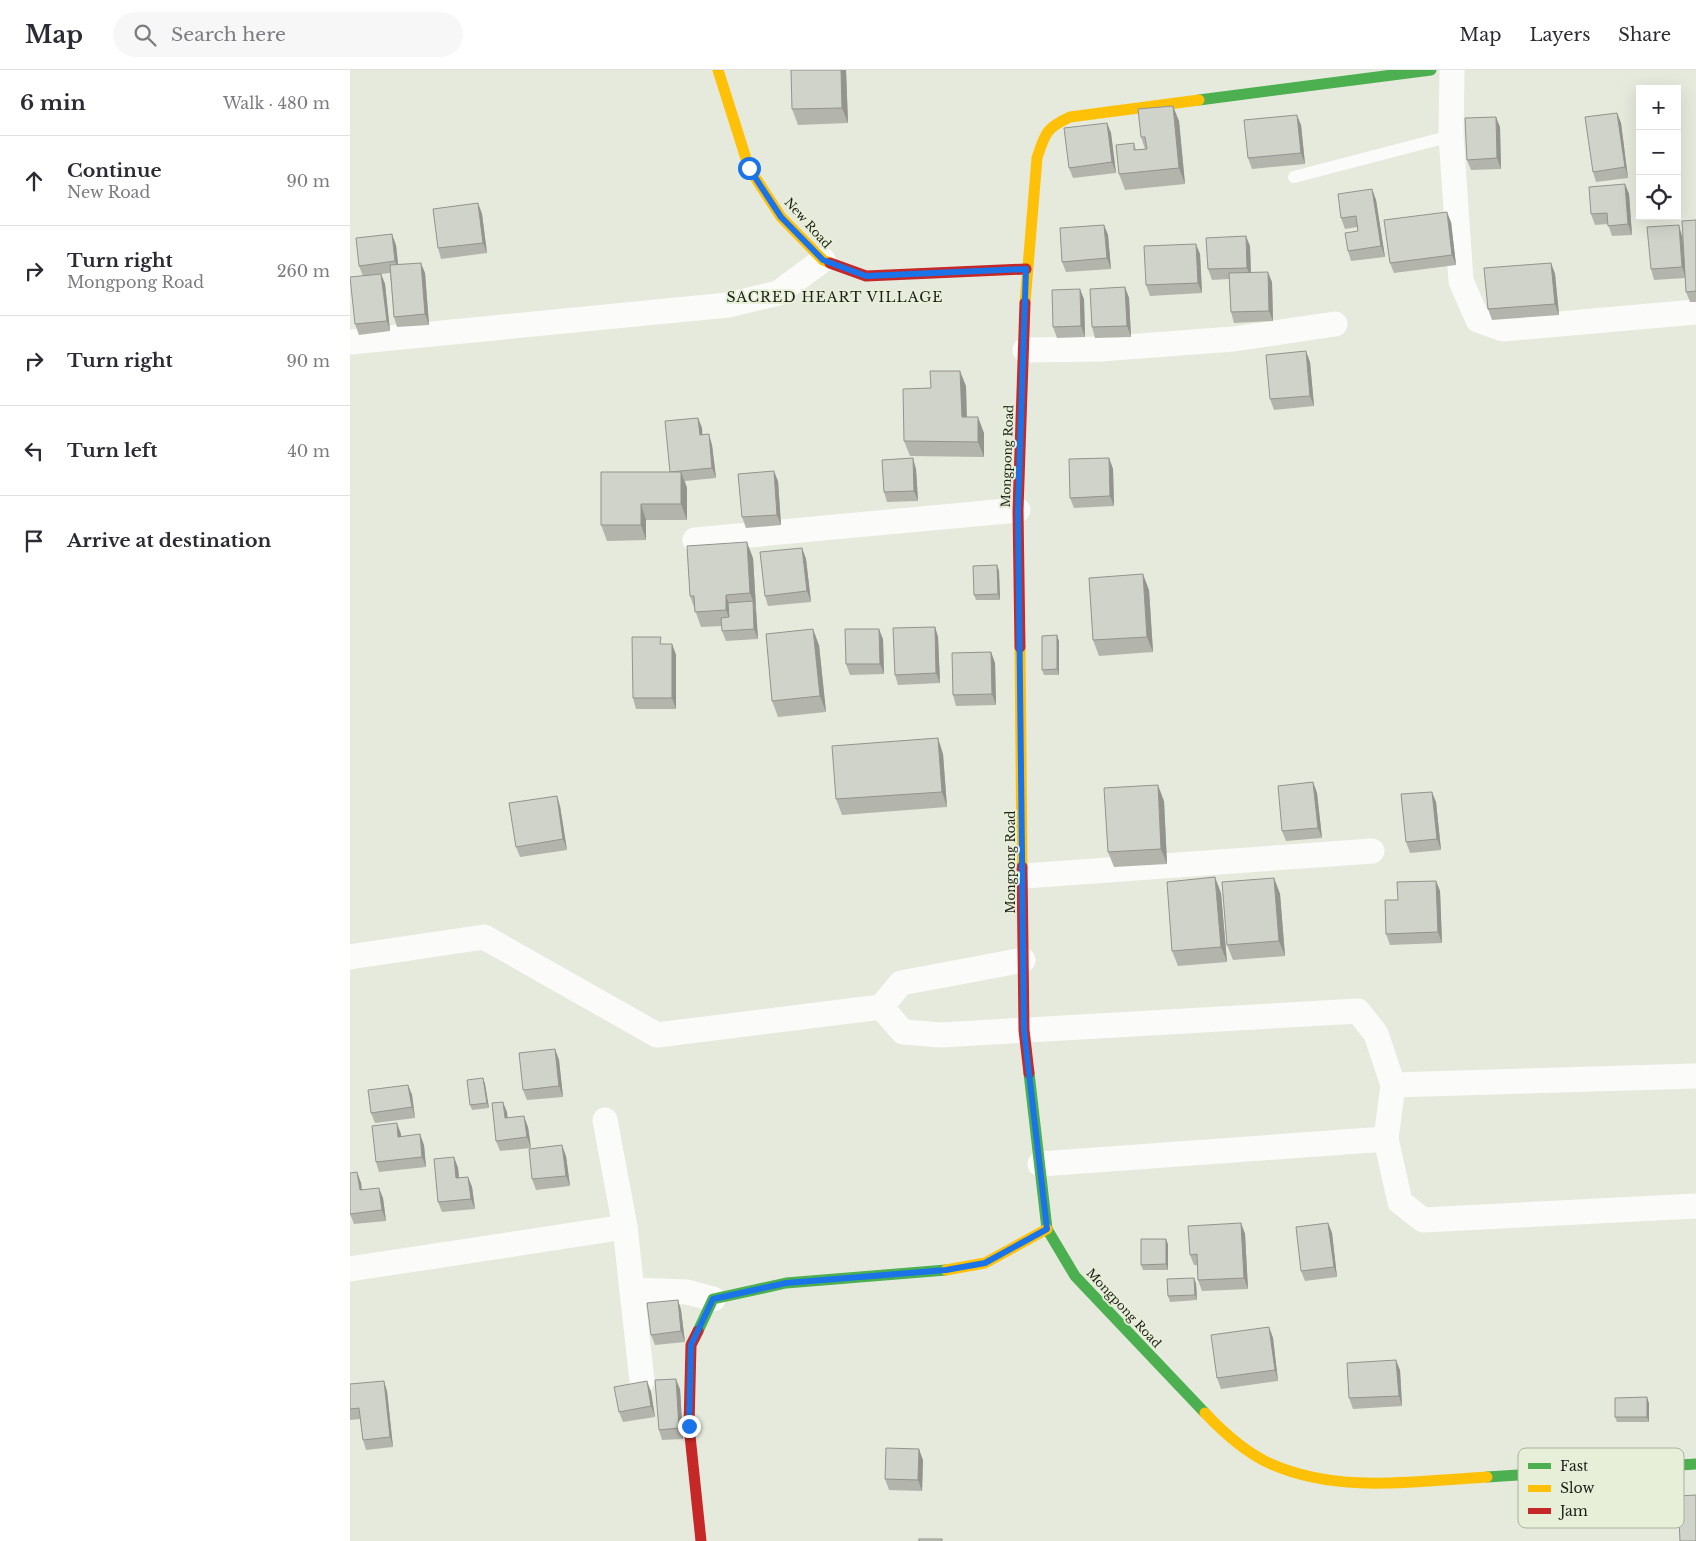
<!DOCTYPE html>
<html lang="en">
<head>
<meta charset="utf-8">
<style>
	body { margin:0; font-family:"Libre Baskerville",serif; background:#f7f7f7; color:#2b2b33 }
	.controls { position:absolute; right:15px; top:15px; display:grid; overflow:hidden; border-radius:0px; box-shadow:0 5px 20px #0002 }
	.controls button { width:45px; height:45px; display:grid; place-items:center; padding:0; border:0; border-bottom:1px solid #e1e1e2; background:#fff; color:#2b2b33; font:25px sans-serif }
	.stop { position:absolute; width:15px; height:15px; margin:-11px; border:4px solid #1a73e8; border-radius:50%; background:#fff }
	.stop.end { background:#1a73e8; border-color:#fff; box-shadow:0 1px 5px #0008 }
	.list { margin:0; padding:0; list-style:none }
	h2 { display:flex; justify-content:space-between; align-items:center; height:65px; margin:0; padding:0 20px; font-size:21px }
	h2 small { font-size:16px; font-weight:400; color:#7c7c81 }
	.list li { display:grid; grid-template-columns:32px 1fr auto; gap:15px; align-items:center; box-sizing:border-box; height:90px; padding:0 20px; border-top:1px solid #e1e1e2 }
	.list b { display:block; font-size:19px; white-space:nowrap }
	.list p { margin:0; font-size:16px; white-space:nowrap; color:#7c7c81 }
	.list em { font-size:16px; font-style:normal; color:#7c7c81 }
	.icon { flex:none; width:28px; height:28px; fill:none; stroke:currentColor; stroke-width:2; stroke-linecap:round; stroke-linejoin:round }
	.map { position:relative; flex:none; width:1346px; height:1471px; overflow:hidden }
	header { display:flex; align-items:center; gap:30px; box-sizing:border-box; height:70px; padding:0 25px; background:#fff; border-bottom:1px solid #e1e1e2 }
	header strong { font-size:24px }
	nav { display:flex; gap:28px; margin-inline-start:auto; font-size:18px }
	.search { width:350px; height:45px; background:#f7f7f7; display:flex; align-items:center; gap:12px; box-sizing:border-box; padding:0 18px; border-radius:28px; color:#7c7c81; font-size:19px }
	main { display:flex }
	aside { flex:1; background:#fff }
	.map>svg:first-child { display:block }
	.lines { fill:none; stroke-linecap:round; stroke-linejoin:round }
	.lane { stroke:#fbfcfa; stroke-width:12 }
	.street { stroke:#fbfcfa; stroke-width:25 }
	.fast { stroke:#4caf50; stroke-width:11 }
	.slow { stroke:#ffc107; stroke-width:11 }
	.jam { stroke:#c62828; stroke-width:11 }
	.wall { fill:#b3b5ad }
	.shaded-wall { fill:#92948d }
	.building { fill:#d0d3c9; stroke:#92948d }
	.route { stroke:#1a73e8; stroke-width:6 }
	.labels { text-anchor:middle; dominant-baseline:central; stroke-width:4; stroke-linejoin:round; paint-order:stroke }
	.street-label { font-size:12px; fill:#1d2018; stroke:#e7efd8 }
	.neighbourhood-label { font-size:14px; letter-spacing:1px; fill:#1d2018; stroke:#e7efd8 }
	.key { fill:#e7efd8; stroke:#aab19e; stroke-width:1 }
	.key-label { font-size:14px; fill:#1d2018 }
</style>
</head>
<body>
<header>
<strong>Map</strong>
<div class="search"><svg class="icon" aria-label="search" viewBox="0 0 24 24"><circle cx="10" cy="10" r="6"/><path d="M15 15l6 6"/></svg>Search here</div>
<nav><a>Map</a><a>Layers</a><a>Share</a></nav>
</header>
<main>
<aside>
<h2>6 min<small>Walk · 480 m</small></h2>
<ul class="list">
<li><svg class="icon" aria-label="ahead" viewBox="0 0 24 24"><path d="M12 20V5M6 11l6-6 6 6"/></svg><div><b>Continue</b><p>New Road</p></div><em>90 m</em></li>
<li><svg class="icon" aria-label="right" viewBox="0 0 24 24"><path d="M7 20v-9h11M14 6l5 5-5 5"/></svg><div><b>Turn right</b><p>Mongpong Road</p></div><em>260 m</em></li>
<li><svg class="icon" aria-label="right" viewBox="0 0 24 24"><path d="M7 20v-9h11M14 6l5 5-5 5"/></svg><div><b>Turn right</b></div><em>90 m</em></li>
<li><svg class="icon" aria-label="left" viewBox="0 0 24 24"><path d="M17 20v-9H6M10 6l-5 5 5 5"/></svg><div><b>Turn left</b></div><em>40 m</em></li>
<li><svg class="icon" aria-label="arrive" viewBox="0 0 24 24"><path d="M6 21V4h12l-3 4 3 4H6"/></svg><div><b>Arrive at destination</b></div></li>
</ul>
</aside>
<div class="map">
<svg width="1346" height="1471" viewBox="0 0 1346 1471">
	<rect width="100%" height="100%" fill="#e6eadd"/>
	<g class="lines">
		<!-- lane -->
		<path class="lane" d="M944 107 1101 66"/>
		<!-- street -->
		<g class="street">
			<path d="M1102 0 1101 66 1111 211 1128 250 1153 259 1346 242"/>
			<path d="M0 272 378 235 428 223 473 190"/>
			<path d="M675 280 750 279 883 269 985 254"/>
			<path d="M345 470 668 440"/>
			<path d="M674 806 1022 781"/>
			<path d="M0 887 134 867 307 965 531 937"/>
			<path d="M673 890 551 913 531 937 553 962 591 965 1008 941 1026 964 1043 1015 1346 1006"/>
			<path d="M255 1050 275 1157 292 1311"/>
			<path d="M1036 1069 1050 1132 1073 1150 1346 1136"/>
			<path d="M690 1094 1036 1069 1043 1015"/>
			<path d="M0 1199 275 1157"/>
			<path d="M282 1220 337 1222 363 1229"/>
		</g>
		<!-- fast -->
		<g class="fast">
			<path d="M849 30 1081 0"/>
			<path d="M679 1003 697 1159 725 1206 855 1343"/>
			<path d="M348 1261 363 1229 436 1213 596 1200"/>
			<path d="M1137 1407 1346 1394"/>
		</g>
		<!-- slow -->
		<g class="slow">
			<path d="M368 0 399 98 431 147 473 190 480 193"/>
			<path d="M675 233 687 88C695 63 696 58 720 47L849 30"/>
			<path d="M670 577 672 797"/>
			<path d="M596 1200 635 1193 697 1159"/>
			<path d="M855 1343C873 1362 896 1383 921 1394 989 1424 1066 1411 1137 1407"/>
		</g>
		<!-- jam -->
		<g class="jam">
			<path d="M480 193 516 206 676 199"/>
			<path d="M670 577 668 440 675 233"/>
			<path d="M672 797 674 960 679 1003"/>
			<path d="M348 1261 341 1275 339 1356 351 1471"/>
		</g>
	</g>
	<!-- wall -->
	<g class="wall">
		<path d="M441 0H496L498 53 448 55 442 39Z"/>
		<path d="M1267 43 1271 53 1278 108 1246 112 1243 102Z"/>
		<path d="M829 51 835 114 775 120 769 104 784 73 786 80 795 79 791 67Z"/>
		<path d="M757 53 761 63 766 103 723 108 719 98Z"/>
		<path d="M951 55 955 94 902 99 898 88Z"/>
		<path d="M1150 57 1151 99 1121 100 1117 90Z"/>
		<path d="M1275 114 1279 124 1282 165 1262 166 1258 154 1245 155 1241 144Z"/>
		<path d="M1022 119 1026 130 1035 187 1001 191 998 181 1008 161 1007 157 995 159 991 148Z"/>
		<path d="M128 133 132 144 137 183 91 189 88 178Z"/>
		<path d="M1346 150V232H1340L1336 222 1335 208 1304 210 1301 199 1332 166Z"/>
		<path d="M1101 152 1106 195 1044 203 1040 193Z"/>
		<path d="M754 155 758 165 761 199 716 202 712 192Z"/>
		<path d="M46 175 48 195 75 203 79 255 47 257 44 247 40 203 31 204 35 214 40 261 9 265 5 254 13 206 9 196Z"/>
		<path d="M900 176 901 202 922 212 923 251 884 253 881 242 879 209 862 210 858 199Z"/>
		<path d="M850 184 852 223 800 226 796 215Z"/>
		<path d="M1201 193 1205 204 1209 245 1142 250 1138 239Z"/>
		<path d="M775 217 779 228 781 267 745 268 742 257Z"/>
		<path d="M734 229 735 267 707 268 703 257Z"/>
		<path d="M960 292 964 336 924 340 920 329Z"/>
		<path d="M616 316 617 347 634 363V387L560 386 554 371Z"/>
		<path d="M348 348 352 358V365L362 375 366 408 335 411 337 418V450H296V470L257 471 251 455 320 402Z"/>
		<path d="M759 388 763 399 764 436 724 438 720 428Z"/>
		<path d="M566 399 568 431 537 432 534 422Z"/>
		<path d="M428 411 431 455 396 458 392 447Z"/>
		<path d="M452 478 456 489 461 532 418 536 415 526Z"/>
		<path d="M403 488 408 569 376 571 372 561V556L351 557 340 526Z"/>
		<path d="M647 495 649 501 650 530H626L624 525Z"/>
		<path d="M799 520 803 582 749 586 743 570Z"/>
		<path d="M585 557 588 567 590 613 548 615 545 605Z"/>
		<path d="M533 569 534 604 500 605 496 594Z"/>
		<path d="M709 571V605H694L692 600Z"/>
		<path d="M313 574H322L326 585V639H286L283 628Z"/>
		<path d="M469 575 476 642 428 647 422 631Z"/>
		<path d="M641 582 645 593 646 635 606 636 603 625Z"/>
		<path d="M593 684 597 737 492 745 486 729Z"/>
		<path d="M963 712 967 723 972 768 936 771 932 761Z"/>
		<path d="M814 731 817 794 764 797 758 782Z"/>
		<path d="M1086 732 1091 780 1060 783 1056 772Z"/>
		<path d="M210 736 217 780 170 787 166 777Z"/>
		<path d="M924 808 930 824 935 886 883 890 877 875Z"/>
		<path d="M1086 811 1090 821 1092 873 1040 875 1036 864 1048 830Z"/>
		<path d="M871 823 877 892 828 896 822 881Z"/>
		<path d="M205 979 209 990 213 1027 177 1030 173 1020Z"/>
		<path d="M133 1008 135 1014 139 1038 122 1040 120 1035Z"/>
		<path d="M58 1015 62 1025 65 1048 25 1053 21 1043Z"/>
		<path d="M157 1042V1048L178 1057 181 1078 150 1081 146 1071Z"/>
		<path d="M51 1064V1066L74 1075 76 1097 29 1102 26 1092Z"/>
		<path d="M216 1086 220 1116 186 1120 182 1109Z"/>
		<path d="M104 1087 108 1098 109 1108 118 1107 122 1117 125 1139 92 1142 88 1132Z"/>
		<path d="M7 1102 11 1113 12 1120 33 1128 36 1151 4 1154 0 1144Z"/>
		<path d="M891 1153 895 1164 898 1219 852 1221 848 1210 847 1195H844L840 1185Z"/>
		<path d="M978 1153 982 1163 987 1207 955 1211 951 1201Z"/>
		<path d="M818 1174V1200H793L791 1195Z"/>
		<path d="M846 1213 847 1230 820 1232 818 1226Z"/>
		<path d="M328 1230 331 1240 335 1272 305 1275 301 1265Z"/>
		<path d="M919 1257 923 1268 928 1311 871 1319 867 1308Z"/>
		<path d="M1050 1300 1052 1336 1003 1339 999 1328Z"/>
		<path d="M297 1311 301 1322 305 1347 273 1352 269 1342Z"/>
		<path d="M0 1314 37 1321 43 1377 16 1380 13 1370 10 1349 0 1350Z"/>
		<path d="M330 1319 333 1369 312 1370 309 1360Z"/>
		<path d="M1299 1333V1352H1267L1265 1347Z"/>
		<path d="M573 1390 572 1421 539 1420 535 1409Z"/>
	</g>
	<!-- shaded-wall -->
	<g class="shaded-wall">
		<path d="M491 0H496L498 53 492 38Z"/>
		<path d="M823 36 829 51 835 114 829 98Z"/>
		<path d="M1267 43 1271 53 1278 108 1275 97Z"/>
		<path d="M947 45 951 55 955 94 951 83Z"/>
		<path d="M1146 47 1150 57 1151 99 1147 88Z"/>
		<path d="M757 53 761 63 766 103 762 92Z"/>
		<path d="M1275 114 1279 124 1282 165 1278 154Z"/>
		<path d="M1022 119 1026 130 1035 187 1031 176Z"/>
		<path d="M128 133 132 144 137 183 133 173Z"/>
		<path d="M1097 142 1101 152 1106 195 1102 185Z"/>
		<path d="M754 155 758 165 761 199 757 188Z"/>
		<path d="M1329 155 1332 166 1336 208 1332 197Z"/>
		<path d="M42 164 46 175 49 202 45 191Z"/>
		<path d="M896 166 900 176 901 208 897 198Z"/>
		<path d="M846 174 850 184 852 223 848 213Z"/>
		<path d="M71 193 75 203 79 255 75 244Z"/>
		<path d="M1201 193 1205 204 1209 245 1205 234Z"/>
		<path d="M918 202 922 212 923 251 919 241Z"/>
		<path d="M31 204 35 214 40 261 37 251Z"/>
		<path d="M775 217 779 228 781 267 777 256Z"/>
		<path d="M730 219 734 229 735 267 731 256Z"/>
		<path d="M956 281 960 292 964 336 960 326Z"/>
		<path d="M610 301 616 316 617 363 612 347Z"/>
		<path d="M628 347 634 363V387L628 372Z"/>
		<path d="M348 348 352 358 353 375 350 365Z"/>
		<path d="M359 364 362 375 366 408 362 398Z"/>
		<path d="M563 388 566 399 568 431 564 421Z"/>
		<path d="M759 388 763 399 764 436 760 426Z"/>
		<path d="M424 401 428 411 431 455 427 445Z"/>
		<path d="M331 402 337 418V450L331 434Z"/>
		<path d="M291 434 296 450V470L291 455Z"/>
		<path d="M397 472 403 488 406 539 400 523Z"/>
		<path d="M452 478 456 489 461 532 457 521Z"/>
		<path d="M647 495 649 501 650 530 648 524Z"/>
		<path d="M793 504 799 520 803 582 797 567Z"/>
		<path d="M376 525 381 540 382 556 376 540Z"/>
		<path d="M403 531 406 541 408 569 404 559Z"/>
		<path d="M585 557 588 567 590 613 586 603Z"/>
		<path d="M463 559 469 575 476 642 470 626Z"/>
		<path d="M529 559 533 569 534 604 530 594Z"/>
		<path d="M707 565 709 571V605L707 599Z"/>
		<path d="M322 574 326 585V639L322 628Z"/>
		<path d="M641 582 645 593 646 635 642 624Z"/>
		<path d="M588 668 593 684 597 737 592 722Z"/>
		<path d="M963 712 967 723 972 768 968 758Z"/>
		<path d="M808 715 814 731 817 794 811 779Z"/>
		<path d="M1082 722 1086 732 1091 780 1087 769Z"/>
		<path d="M207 726 210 736 217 780 213 769Z"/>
		<path d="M865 807 871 823 877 892 871 877Z"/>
		<path d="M924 808 930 824 935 886 929 871Z"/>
		<path d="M1086 811 1090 821 1092 873 1088 862Z"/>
		<path d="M205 979 209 990 213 1027 209 1016Z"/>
		<path d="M133 1008 135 1014 139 1038 137 1033Z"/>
		<path d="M58 1015 62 1025 65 1048 62 1037Z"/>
		<path d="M153 1032 157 1042 159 1059 155 1048Z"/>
		<path d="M174 1046 178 1057 181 1078 177 1067Z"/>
		<path d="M47 1053 51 1064 52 1077 48 1067Z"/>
		<path d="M70 1064 74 1075 76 1097 72 1087Z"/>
		<path d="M212 1075 216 1086 220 1116 216 1106Z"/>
		<path d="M104 1087 108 1098 110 1119 106 1108Z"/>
		<path d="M7 1102 11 1113 13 1131 10 1120Z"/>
		<path d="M118 1107 122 1117 125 1139 121 1129Z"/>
		<path d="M29 1118 33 1128 36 1151 32 1140Z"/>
		<path d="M891 1153 895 1164 898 1219 894 1208Z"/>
		<path d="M978 1153 982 1163 987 1207 984 1197Z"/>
		<path d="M816 1169 818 1174V1200L816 1194Z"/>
		<path d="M844 1208 846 1213 847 1230 845 1225Z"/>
		<path d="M328 1230 331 1240 335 1272 331 1261Z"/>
		<path d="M919 1257 923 1268 928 1311 925 1300Z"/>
		<path d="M1046 1290 1050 1300 1052 1336 1049 1326Z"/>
		<path d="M326 1309 330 1319 333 1369 329 1358Z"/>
		<path d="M34 1311 37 1321 43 1377 40 1367Z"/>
		<path d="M297 1311 301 1322 305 1347 301 1336Z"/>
		<path d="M1297 1327 1299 1333V1352L1297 1347Z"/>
		<path d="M569 1379 573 1390 572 1421 568 1410Z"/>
	</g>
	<!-- building -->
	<g class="building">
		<path d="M441 0H491L492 38 442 39Z"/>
		<path d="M823 36 829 98 769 104 766 75 784 73V80L797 79 795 67H791L788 39Z"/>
		<path d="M1267 43 1275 97 1243 102 1235 47Z"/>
		<path d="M947 45 951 83 898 88 894 50Z"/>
		<path d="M1146 47 1147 88 1117 90 1115 48Z"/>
		<path d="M757 53 762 92 719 98 714 58Z"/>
		<path d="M1275 114 1278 154 1258 156 1257 143 1241 144 1239 117Z"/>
		<path d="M1022 119 1031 176 998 181 995 163 1008 161 1006 146 991 148 988 124Z"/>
		<path d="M128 133 133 173 88 178 83 139Z"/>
		<path d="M1097 142 1102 185 1040 193 1034 150Z"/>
		<path d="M1346 150V221L1336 222 1332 151Z"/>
		<path d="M754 155 757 188 712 192 710 158Z"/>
		<path d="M1329 155 1332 197 1301 199 1297 157Z"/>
		<path d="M42 164 45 191 9 196 6 168Z"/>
		<path d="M896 166 897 198 858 199 856 168Z"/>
		<path d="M846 174 848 213 796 215 794 176Z"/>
		<path d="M71 193 75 244 44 247 40 195Z"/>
		<path d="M1201 193 1205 234 1138 239 1134 198Z"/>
		<path d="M918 202 919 241 881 242 879 203Z"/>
		<path d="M31 204 37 251 5 254 0 207Z"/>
		<path d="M775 217 777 256 742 257 740 219Z"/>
		<path d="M730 219 731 256 703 257 702 220Z"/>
		<path d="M956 281 960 326 920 329 916 285Z"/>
		<path d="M580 301H610L612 347H628V372L554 371 553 319 581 318Z"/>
		<path d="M348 348 350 365 359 364 362 398 320 402 315 351Z"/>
		<path d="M563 388 564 421 534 422 532 390Z"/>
		<path d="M759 388 760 426 720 428 719 389Z"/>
		<path d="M424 401 427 445 392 447 388 404Z"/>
		<path d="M251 402H331V434H291V455H251Z"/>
		<path d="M397 472 400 523 376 525V540L345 542 344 526H340L337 476Z"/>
		<path d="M452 478 457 521 415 526 410 482Z"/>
		<path d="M647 495 648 524 624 525 623 496Z"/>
		<path d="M793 504 797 567 743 570 739 508Z"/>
		<path d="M403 531 404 559 372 561 371 548 379 547 378 533Z"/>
		<path d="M585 557 586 603 545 605 543 558Z"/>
		<path d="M463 559 470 626 422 631 416 564Z"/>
		<path d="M495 559H529L530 594H496Z"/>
		<path d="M707 565V599L692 600V566Z"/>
		<path d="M282 567H311L310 574H322V628H283Z"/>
		<path d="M641 582 642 624 603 625 602 583Z"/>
		<path d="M588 668 592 722 486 729 482 676Z"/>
		<path d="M963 712 968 758 932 761 928 716Z"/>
		<path d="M808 715 811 779 758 782 754 718Z"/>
		<path d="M1082 722 1087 769 1056 772 1051 724Z"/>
		<path d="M207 726 213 769 166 777 159 733Z"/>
		<path d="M865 807 871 877 822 881 817 812Z"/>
		<path d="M924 808 929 871 877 875 872 812Z"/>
		<path d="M1086 811 1088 862 1036 864 1035 830H1048L1047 812Z"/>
		<path d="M205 979 209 1016 173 1020 169 983Z"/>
		<path d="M133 1008 137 1033 120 1035 117 1010Z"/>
		<path d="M58 1015 62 1037 21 1043 18 1020Z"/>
		<path d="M153 1032 155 1048 174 1046 177 1067 146 1071 142 1033Z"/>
		<path d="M47 1053 48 1067 70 1064 72 1087 26 1092 22 1056Z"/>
		<path d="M212 1075 216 1106 182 1109 179 1079Z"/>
		<path d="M104 1087 106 1108 118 1107 121 1129 88 1132 84 1089Z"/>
		<path d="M7 1102 10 1120 29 1118 32 1140 0 1144V1103Z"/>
		<path d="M891 1153 894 1208 848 1210 847 1184 840 1185 838 1156Z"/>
		<path d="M978 1153 984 1197 951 1201 946 1157Z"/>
		<path d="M791 1169H816V1194L791 1195Z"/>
		<path d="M844 1208 845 1225 818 1226 817 1209Z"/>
		<path d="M328 1230 331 1261 301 1265 297 1233Z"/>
		<path d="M919 1257 925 1300 867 1308 861 1265Z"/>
		<path d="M1046 1290 1049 1326 999 1328 997 1293Z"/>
		<path d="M326 1309 329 1358 309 1360 305 1310Z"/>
		<path d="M34 1311 40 1367 13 1370 9 1338 0 1339V1314Z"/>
		<path d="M297 1311 301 1336 269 1342 264 1317Z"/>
		<path d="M1297 1327V1347H1265V1328Z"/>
		<path d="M536 1378 569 1379 568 1410 535 1409Z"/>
		<path d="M1346 1425V1471H1330L1328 1426Z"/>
		<rect x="569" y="1469" width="23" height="2"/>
	</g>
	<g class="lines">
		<!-- route -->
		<path class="route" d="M339 1356 341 1275 363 1229 436 1213 596 1200 635 1193 697 1159 674 960 668 440 676 199 516 206 473 190 431 147 399 98"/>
	</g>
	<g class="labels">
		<!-- street labels -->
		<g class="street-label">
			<text transform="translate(458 153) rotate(48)">New Road</text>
			<text transform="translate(657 386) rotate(-88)">Mongpong Road</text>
			<text transform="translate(660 792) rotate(-90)">Mongpong Road</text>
			<text transform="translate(774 1238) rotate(47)">Mongpong Road</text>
		</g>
		<!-- neighbourhood labels -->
		<g class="neighbourhood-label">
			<text x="485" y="227">SACRED HEART VILLAGE</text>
		</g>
	</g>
	<!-- legend -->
	<rect x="1168" y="1378" width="166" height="80" rx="8" class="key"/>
	<rect x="1178" y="1393" width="23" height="6" fill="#4caf50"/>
	<rect x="1178" y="1415" width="23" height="7" fill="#ffc107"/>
	<rect x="1178" y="1438" width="23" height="6" fill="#c62828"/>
	<g class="key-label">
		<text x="1210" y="1401">Fast</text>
		<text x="1210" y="1423">Slow</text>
		<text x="1210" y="1446">Jam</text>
	</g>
</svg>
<div class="controls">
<button>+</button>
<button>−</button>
<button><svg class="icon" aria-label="locate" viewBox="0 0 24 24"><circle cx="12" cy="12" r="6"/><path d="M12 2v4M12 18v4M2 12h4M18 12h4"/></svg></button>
</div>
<div class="stop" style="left:399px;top:98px"></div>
<div class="stop end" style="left:339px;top:1356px"></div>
</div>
</main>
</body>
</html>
